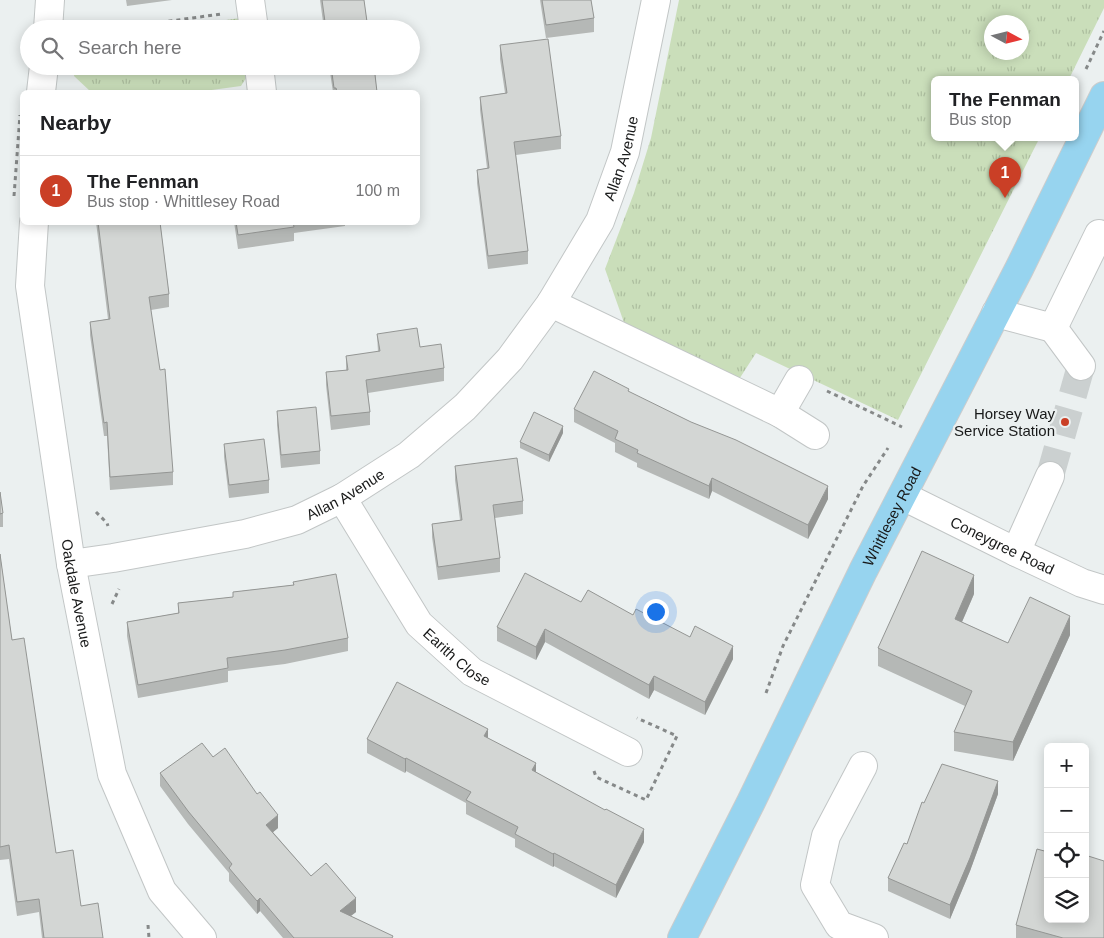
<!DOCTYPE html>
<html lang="en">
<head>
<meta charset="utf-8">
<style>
	body { margin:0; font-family:Arial,sans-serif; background:#f6f6f6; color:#202124 }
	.controls { position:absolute; right:15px; bottom:15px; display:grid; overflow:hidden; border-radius:8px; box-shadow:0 2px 12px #0003 }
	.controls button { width:45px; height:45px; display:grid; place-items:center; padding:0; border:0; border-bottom:1px solid #e0e0e0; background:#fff; color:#202124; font:25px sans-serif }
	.compass { position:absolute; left:984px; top:15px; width:45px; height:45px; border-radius:50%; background:#fff; box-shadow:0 2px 12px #0003; rotate:97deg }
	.you { position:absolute; left:655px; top:611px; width:18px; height:18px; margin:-12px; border:4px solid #fff; border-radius:50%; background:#1a73e8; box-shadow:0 0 0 8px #1a73e833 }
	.badge { display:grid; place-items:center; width:32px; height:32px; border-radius:50%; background:#ca3f26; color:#fff; font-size:16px; font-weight:700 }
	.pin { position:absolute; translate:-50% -41px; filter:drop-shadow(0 1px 2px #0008) }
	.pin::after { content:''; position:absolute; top:26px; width:18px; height:15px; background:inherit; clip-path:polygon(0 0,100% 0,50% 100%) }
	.popup { position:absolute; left:931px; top:76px; width:148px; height:65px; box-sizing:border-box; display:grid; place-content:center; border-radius:8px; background:#fff; filter:drop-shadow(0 1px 4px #0005); font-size:16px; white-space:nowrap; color:#757577 }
	.popup b { font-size:19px; color:#202124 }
	.popup::after { content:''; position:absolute; left:50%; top:100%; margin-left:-10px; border:10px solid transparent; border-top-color:#fff }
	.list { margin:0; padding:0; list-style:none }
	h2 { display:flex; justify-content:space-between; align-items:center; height:65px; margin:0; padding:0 20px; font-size:21px }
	h2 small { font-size:16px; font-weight:400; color:#757577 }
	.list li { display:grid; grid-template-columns:32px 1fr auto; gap:15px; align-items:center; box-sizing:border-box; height:70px; padding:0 20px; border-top:1px solid #e0e0e0 }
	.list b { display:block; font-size:19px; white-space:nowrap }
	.list p { margin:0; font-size:16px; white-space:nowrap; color:#757577 }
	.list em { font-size:16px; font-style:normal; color:#757577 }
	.icon { flex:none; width:28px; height:28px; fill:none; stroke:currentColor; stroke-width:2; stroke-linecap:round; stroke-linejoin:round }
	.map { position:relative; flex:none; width:1104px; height:938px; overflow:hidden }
	.search { position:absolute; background:#fff; box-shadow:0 2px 12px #0003; left:20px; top:20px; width:400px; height:55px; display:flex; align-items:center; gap:12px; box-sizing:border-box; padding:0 18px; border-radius:28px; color:#757577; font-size:19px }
	.panel { position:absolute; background:#fff; box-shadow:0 2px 12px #0003; left:20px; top:90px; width:400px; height:135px; border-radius:8px }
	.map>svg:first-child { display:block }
	.park { fill:url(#park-tufts); fill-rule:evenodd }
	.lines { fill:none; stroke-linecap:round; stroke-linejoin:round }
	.minor-tunnel { stroke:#cbd0d0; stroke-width:28; stroke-dasharray:28 14; stroke-linecap:butt }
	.minor-casing { stroke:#c2c6c6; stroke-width:30 }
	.major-casing { stroke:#ccc; stroke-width:30 }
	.path { stroke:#868989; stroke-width:3; stroke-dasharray:4 4; stroke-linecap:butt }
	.minor { stroke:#fff; stroke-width:28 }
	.major { stroke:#97d4ef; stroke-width:28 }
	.wall { fill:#b5b8b6 }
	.shaded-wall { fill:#949694 }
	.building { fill:#d3d6d4; stroke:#949694 }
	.poi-dot { fill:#ca3f26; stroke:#ebf0f0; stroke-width:2 }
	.labels { text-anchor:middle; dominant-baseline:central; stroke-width:4.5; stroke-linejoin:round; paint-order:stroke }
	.street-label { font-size:15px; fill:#181919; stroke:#ebf0f0 }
	.poi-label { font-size:15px; fill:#181919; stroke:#ebf0f0; text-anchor:end }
</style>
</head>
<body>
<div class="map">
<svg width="1104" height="938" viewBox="0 0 1104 938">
	<defs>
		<pattern id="park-tufts" width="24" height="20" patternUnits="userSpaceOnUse" patternTransform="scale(1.25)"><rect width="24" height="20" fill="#cadeba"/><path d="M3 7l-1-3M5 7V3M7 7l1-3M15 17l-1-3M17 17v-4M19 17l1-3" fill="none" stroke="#adbe9f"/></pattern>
	</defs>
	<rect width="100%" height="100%" fill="#ebf0f0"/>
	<!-- park -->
	<g class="park">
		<path d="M679 0H1104V8L1069 79H935V137H1040L898 420 756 353 736 384 627 331 605 269 634 193 651 138ZM992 22H1022V52H992Z"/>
		<path d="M248 17 249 29H160Z"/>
		<path d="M75 66H253V67L241 86 197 92H91L74 76Z"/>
	</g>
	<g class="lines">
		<!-- minor-tunnel -->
		<path class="minor-tunnel" d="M1050 476 1081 366"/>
		<!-- minor casing -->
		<g class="minor-casing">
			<g id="minor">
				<path d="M250 0 254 29"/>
				<path d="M48 29 50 0"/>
				<path d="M259 66 262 92"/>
				<path d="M41 92 44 66"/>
				<path id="s1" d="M34 222 30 286 71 564 112 774 162 891 202 938"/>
				<path d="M551 303 780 413 815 435"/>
				<path d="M996 313 1053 328 1099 234"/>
				<path d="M1053 328 1081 366"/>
				<path d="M780 413 799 380"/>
				<path id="s2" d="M903 496 1016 552 1082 583 1104 590"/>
				<path id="s3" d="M342 498 419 624 472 672 628 752"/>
				<path d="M1016 552 1050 476"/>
				<path id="s4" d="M71 564 113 558 245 534 297 520 342 498 409 455 465 407 510 359 551 303 600 221 625 152 656 0"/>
				<path d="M863 766 826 836 815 885 839 925 874 938"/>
			</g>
		</g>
		<!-- major casing -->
		<g class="major-casing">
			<g id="major">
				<path id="s5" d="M682 938 751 802 863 571 1019 269 1104 96"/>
			</g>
		</g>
		<!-- path -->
		<g class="path">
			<path d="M113 29 221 14"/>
			<path d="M1086 69 1104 31"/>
			<path d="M14 196 20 115"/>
			<path d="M827 391 902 427"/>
			<path d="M96 512 107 523 108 526"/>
			<path d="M112 604 119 589"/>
			<path d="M766 693 783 646 863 486 888 448"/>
			<path d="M594 771 596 777 646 800 677 736 637 718"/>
			<path d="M148 925 149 938"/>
		</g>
		<!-- minor -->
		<use href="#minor" class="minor"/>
		<!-- major -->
		<use href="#major" class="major"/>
	</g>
	<!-- wall -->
	<g class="wall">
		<path d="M126 0H172L127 6Z"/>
		<path d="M320 0H364L368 29H324Z"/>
		<path d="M540 0H591L594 18V32L546 38Z"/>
		<path d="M500 45 561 136V149L516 155 528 251V264L488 269 477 183V170L487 168 480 110V97L505 93 500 59Z"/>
		<path d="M329 66H374L377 92H333Z"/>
		<path d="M96 222H160L169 294V307L151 310 173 472V485L110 490 107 436H104L90 335V322L108 319Z"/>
		<path d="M234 222H345V226L294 233V241L238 249Z"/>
		<path d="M377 334 420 347 444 368V381L368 393 370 412V425L331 430 326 385V372L346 370V356L378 352Z"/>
		<path d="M629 392 828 499 808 539 712 491 709 499 637 467V463L615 452V443L574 422V409Z"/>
		<path d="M277 411 320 451V464L281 468 277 425Z"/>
		<path d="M563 433 549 462 520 448V442Z"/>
		<path d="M224 444 269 480V493L229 498 224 457Z"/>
		<path d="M455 466 523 501V514L495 518 500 558V572L438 580 432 537V524L460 520 455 480Z"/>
		<path d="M0 492 3 513V527H0Z"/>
		<path d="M0 554 12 640 56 853 81 906 103 938H42L39 912 17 916 9 859 0 860Z"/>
		<path d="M293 582 348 638V651L285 664 228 671V682L138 698 127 636V622L178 613V603L233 597V592L293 585Z"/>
		<path d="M974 594 962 622 1008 643 1070 635 1013 761 954 751V732L965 706 878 666V648Z"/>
		<path d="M581 602 633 615 733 659 705 715 654 690 649 699 545 642 536 660 497 641V627Z"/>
		<path d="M488 738 536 772 644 842 616 898 554 866 553 867 515 847V839L466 814V803L406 771 405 773 367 753V739Z"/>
		<path d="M213 757 278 828 273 832 311 876 356 912 351 916 393 938H283L260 911 257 914 229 881V873L188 824 160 786V773Z"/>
		<path d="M998 794 970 871 950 919 888 891V878L907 844 924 803Z"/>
		<path d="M1048 919 1104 938H1016V925Z"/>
	</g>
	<!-- shaded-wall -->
	<g class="shaded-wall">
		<path d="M563 426V433L549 462V455Z"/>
		<path d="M712 478V491L709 499V486Z"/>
		<path d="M828 486V499L808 539V525Z"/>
		<path d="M974 575V594L955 638V619Z"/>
		<path d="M1070 616V635L1013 761V742Z"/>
		<path d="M545 629V642L536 660V647Z"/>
		<path d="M733 646V659L705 715V702Z"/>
		<path d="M654 676V690L649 699V685Z"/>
		<path d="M488 729V742L484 736Z"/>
		<path d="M406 758V771L405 773V759Z"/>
		<path d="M536 763V776L532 770Z"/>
		<path d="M998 781V794L970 871 950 919V905Z"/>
		<path d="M278 815V828L266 838V825Z"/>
		<path d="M644 829V842L616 898V885Z"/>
		<path d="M554 853V866L553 867V854Z"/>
		<path d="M260 898V911L257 914V901Z"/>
		<path d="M356 898V912L340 924V911Z"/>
	</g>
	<!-- building -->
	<g class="building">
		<path d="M322 0H364L368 29H326Z"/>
		<path d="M542 0H591L594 18 546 25Z"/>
		<path d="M548 39 561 136 514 142 528 251 488 256 477 170 489 168 480 97 507 93 500 45Z"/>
		<path d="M331 66H374L377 92H337L336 88H334Z"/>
		<path d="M98 222H160L169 294 149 297 160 370 165 369 173 472 110 477 107 422 104 423 90 322 110 319Z"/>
		<path d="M236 222H293L294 227 238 235Z"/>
		<path d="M417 328 420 347 441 344 444 368 366 380 370 412 331 416 326 372 348 370 346 356 380 351 377 334Z"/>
		<path d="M594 371 629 389 628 391 691 422 736 440 828 486 808 525 712 478 709 486 637 453 638 450 615 439 618 431 574 409Z"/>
		<path d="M316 407 320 451 281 455 277 411Z"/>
		<path d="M534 412 563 426 549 455 520 442Z"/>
		<path d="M264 439 269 480 229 485 224 444Z"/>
		<path d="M517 458 523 501 493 505 500 558 438 567 432 524 462 520 455 466Z"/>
		<path d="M0 492 3 513 0 514Z"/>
		<path d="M922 551 974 575 955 619 1008 643 1030 597 1070 616 1013 742 954 732 972 691 878 648Z"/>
		<path d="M0 554 12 640 24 638 56 853 73 850 81 906 98 903 103 938H44L39 899 17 902 9 845 0 847Z"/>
		<path d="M525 573 581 602 588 590 633 615 636 609 690 637 695 626 733 646 705 702 654 676 649 685 545 629 536 647 497 627Z"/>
		<path d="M336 574 348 638 285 650 227 658 228 668 138 685 127 622 179 613 178 603 233 597V592L294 585 293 582Z"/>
		<path d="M397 682 488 729 484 736 536 763 532 770 605 810 606 809 644 829 616 885 554 853 553 854 515 834 518 827 466 800 471 792 406 758 405 759 367 739Z"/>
		<path d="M202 743 213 757 225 748 257 794 260 792 278 815 266 825 311 876 326 863 356 898 340 911 393 936 392 938H294L260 898 257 901 229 868 232 864 188 811 160 773Z"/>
		<path d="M942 764 998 781 970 858 950 905 888 878 904 843 907 844 922 802 924 803Z"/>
		<path d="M1037 849 1048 852V919H1085V855L1104 861V938H1063L1016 925Z"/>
	</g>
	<!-- markers -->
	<circle class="poi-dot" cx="1065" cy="422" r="5"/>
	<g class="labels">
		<!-- street labels -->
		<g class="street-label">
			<text stroke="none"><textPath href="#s4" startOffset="731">Allan Avenue</textPath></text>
			<text stroke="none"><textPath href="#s4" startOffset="285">Allan Avenue</textPath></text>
			<text stroke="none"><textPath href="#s5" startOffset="471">Whittlesey Road</textPath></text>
			<text stroke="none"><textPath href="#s2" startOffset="111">Coneygree Road</textPath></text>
			<text stroke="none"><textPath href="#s1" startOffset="375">Oakdale Avenue</textPath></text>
			<text stroke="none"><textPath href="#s3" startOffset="198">Earith Close</textPath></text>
		</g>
		<!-- poi labels -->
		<g class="poi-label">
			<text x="1055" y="413">Horsey Way<tspan x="1055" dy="17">Service Station</tspan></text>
		</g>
	</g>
</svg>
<div class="controls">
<button>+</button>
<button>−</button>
<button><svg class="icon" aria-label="locate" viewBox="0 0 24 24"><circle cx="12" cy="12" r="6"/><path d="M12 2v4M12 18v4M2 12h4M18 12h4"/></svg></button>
<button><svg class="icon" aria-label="layers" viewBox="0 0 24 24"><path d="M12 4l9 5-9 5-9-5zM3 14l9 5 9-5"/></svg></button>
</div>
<svg class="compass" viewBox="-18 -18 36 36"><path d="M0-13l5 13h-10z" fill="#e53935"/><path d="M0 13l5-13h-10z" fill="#757577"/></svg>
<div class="you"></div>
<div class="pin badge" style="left:1005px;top:198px">1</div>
<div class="popup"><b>The Fenman</b>Bus stop</div>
<div class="search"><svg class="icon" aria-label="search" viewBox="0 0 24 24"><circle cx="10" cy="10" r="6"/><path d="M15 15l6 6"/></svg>Search here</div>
<section class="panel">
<h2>Nearby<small></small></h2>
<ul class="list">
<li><span class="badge">1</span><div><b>The Fenman</b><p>Bus stop · Whittlesey Road</p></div><em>100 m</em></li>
</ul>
</section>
</div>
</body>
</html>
